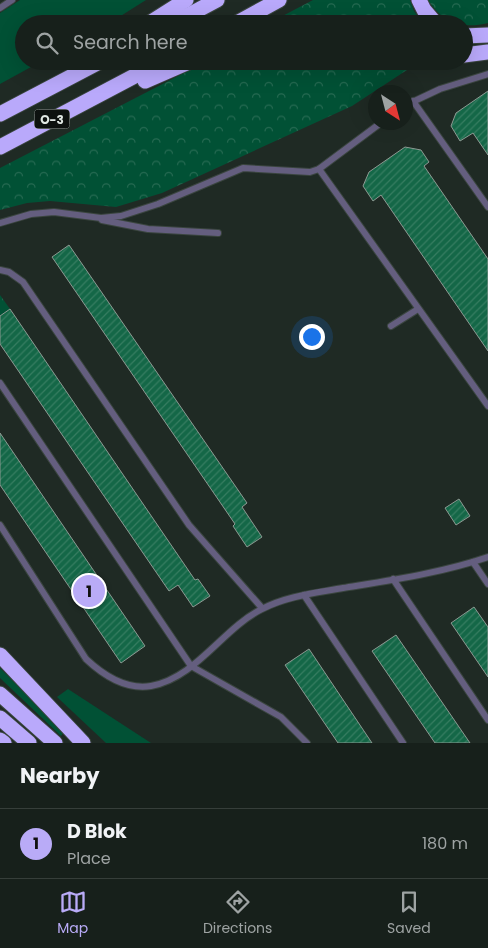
<!DOCTYPE html>
<html lang="en">
<head>
<meta charset="utf-8">
<style>
	body { margin:0; font-family:Poppins,sans-serif; background:#242d28; color:#f1f3f6 }
	.compass { position:absolute; left:368px; top:85px; width:45px; height:45px; border-radius:50%; background:#17201b; box-shadow:0 5px 20px #0002; rotate:144deg }
	.you { position:absolute; left:311px; top:336px; width:18px; height:18px; margin:-12px; border:4px solid #fff; border-radius:50%; background:#1a73e8; box-shadow:0 0 0 8px #1a73e833 }
	.badge { display:grid; place-items:center; width:32px; height:32px; border-radius:50%; background:#b9abf7; color:#111; font-size:16px; font-weight:700 }
	.pin { position:absolute; translate:-50% -50%; border:2px solid #fff; box-shadow:0 1px 5px #0006 }
	.list { margin:0; padding:0; list-style:none }
	h2 { display:flex; justify-content:space-between; align-items:center; height:65px; margin:0; padding:0 20px; font-size:21px }
	h2 small { font-size:16px; font-weight:400; color:#9ea3a3 }
	.list li { display:grid; grid-template-columns:32px 1fr auto; gap:15px; align-items:center; box-sizing:border-box; height:70px; padding:0 20px; border-top:1px solid #363e3a }
	.list b { display:block; font-size:19px; white-space:nowrap }
	.list p { margin:0; font-size:16px; white-space:nowrap; color:#9ea3a3 }
	.list em { font-size:16px; font-style:normal; color:#9ea3a3 }
	.icon { flex:none; width:28px; height:28px; fill:none; stroke:currentColor; stroke-width:2; stroke-linecap:round; stroke-linejoin:round }
	.map { position:relative; flex:none; width:488px; height:743px; overflow:hidden }
	.search { position:absolute; background:#17201b; box-shadow:0 5px 20px #0002; left:15px; right:15px; top:15px; height:55px; display:flex; align-items:center; gap:12px; box-sizing:border-box; padding:0 18px; border-radius:28px; color:#9ea3a3; font-size:19px }
	.sheet { height:135px; background:#17201b }
	nav { display:flex; justify-content:space-around; align-items:center; box-sizing:border-box; height:70px; border-top:1px solid #363e3a; background:#17201b; font-size:14px; color:#9ea3a3 }
	nav a { display:grid; justify-items:center; gap:2px }
	nav .on { color:#b9abf7 }
	.map>svg:first-child { display:block }
	.grass { fill:#015135 }
	.forest { fill:url(#forest-crowns) }
	.building { fill:url(#building-hatch); stroke:#8c9992 }
	.lines { fill:none; stroke-linecap:round; stroke-linejoin:round }
	.lane-casing { stroke:#3a453f; stroke-width:8 }
	.highway-casing { stroke:#3a453f; stroke-width:17 }
	.lane { stroke:#645e7f; stroke-width:6 }
	.highway { stroke:#b9a9fb; stroke-width:15 }
	.labels { text-anchor:middle; dominant-baseline:central; stroke-width:5; stroke-linejoin:round; paint-order:stroke }
	.shield { fill:#0d110f; stroke:#a1a8a4; stroke-width:1 }
	.shield-label { font-size:12px; font-weight:bold; fill:#e1e8e4 }
</style>
</head>
<body>
<div class="map">
<svg width="488" height="743" viewBox="0 0 488 743">
	<defs>
		<pattern id="forest-crowns" width="20" height="18" patternUnits="userSpaceOnUse" patternTransform="scale(1.25)"><rect width="20" height="18" fill="#015135"/><path d="M2 6a3 3 0 1 1 6 0M12 15a3 3 0 1 1 6 0" fill="none" stroke="#266a52"/></pattern>
		<pattern id="building-hatch" width="6" height="6" patternUnits="userSpaceOnUse" patternTransform="scale(1.25)"><rect width="6" height="6" fill="#146747"/><path d="M-1 1l2-2M0 6l6-6M5 7l2-2" fill="none" stroke="#367d61"/></pattern>
	</defs>
	<rect width="100%" height="100%" fill="#1f2a24"/>
	<!-- grass -->
	<g class="grass">
		<path d="M20 0H146L108 24H24V61H42L0 84V13Z"/>
		<path d="M0 668 64 732 61 736 0 678Z"/>
		<path d="M68 689 151 743H106L57 697Z"/>
	</g>
	<!-- forest -->
	<g class="forest">
		<path d="M313 0H410L414 11 423 24H274L273 21Z"/>
		<path d="M428 0H488V23C463 29 443 24 428 0Z"/>
		<path d="M207 61H362L410 68 352 106 162 193 116 207 50 201 27 203 0 210V168Z"/>
		<path d="M0 295 10 309 0 316Z"/>
	</g>
	<!-- building -->
	<g class="building">
		<path d="M488 91V155L473 133 460 141 451 126 456 113Z"/>
		<path d="M405 147 421 150 429 162 424 166 488 259V351L381 195 373 201 363 186 369 172Z"/>
		<path d="M69 245 247 503 242 507 262 537 247 547 233 526 235 524 52 257Z"/>
		<path d="M10 309 195 580 198 579 210 596 193 607 178 585 169 591 0 344V316Z"/>
		<path d="M0 433 145 646 121 663 0 485Z"/>
		<path d="M459 499 470 516 456 525 445 508Z"/>
		<path d="M474 607 488 627V677L451 623Z"/>
		<path d="M396 635 470 743H435L372 651Z"/>
		<path d="M309 649 372 743H338L285 665Z"/>
	</g>
	<g class="lines">
		<!-- lane casing -->
		<g class="lane-casing">
			<g id="lane">
				<path d="M0 8 12 0"/>
				<path d="M413 101 488 207"/>
				<path d="M406 105 440 89 488 74"/>
				<path d="M319 169 488 406"/>
				<path d="M102 220 148 229 218 233"/>
				<path d="M0 223 31 214 54 212 101 218 121 216 158 204 243 168 310 172 319 169 382 122"/>
				<path d="M0 270 9 272 23 282 189 525 262 608"/>
				<path d="M391 326 418 309"/>
				<path d="M0 383 191 666 281 717 307 743"/>
				<path d="M0 525 86 659C103 675 126 690 151 686 196 678 223 628 262 609 287 596 316 593 343 588 392 580 441 573 488 557"/>
				<path d="M473 562 488 584"/>
				<path d="M393 579 488 720"/>
				<path d="M304 595 403 743"/>
			</g>
		</g>
		<!-- highway casing -->
		<g class="highway-casing">
			<g id="highway">
				<path d="M419 0 424 10 436 24"/>
				<path d="M148 24 186 0"/>
				<path d="M172 24 217 0"/>
				<path d="M235 24 279 0"/>
				<path d="M464 36 488 35"/>
				<path d="M464 55 488 52"/>
				<path d="M145 81 191 61"/>
				<path d="M0 114 101 61"/>
				<path d="M0 147 163 61"/>
				<path d="M0 655 83 743"/>
				<path d="M0 694 55 743"/>
				<path d="M0 718 29 743"/>
				<path d="M0 740 4 743"/>
			</g>
		</g>
		<!-- lane -->
		<use href="#lane" class="lane"/>
		<!-- highway -->
		<use href="#highway" class="highway"/>
	</g>
	<g class="labels">
		<!-- shield labels -->
		<rect class="shield" x="34.5" y="109.5" width="35" height="19" rx="4"/>
		<g class="shield-label">
			<text x="52" y="119">O-3</text>
		</g>
	</g>
</svg>
<svg class="compass" viewBox="-18 -18 36 36"><path d="M0-13l5 13h-10z" fill="#e53935"/><path d="M0 13l5-13h-10z" fill="#9ea3a3"/></svg>
<div class="you"></div>
<div class="pin badge" style="left:89px;top:591px">1</div>
<div class="search"><svg class="icon" aria-label="search" viewBox="0 0 24 24"><circle cx="10" cy="10" r="6"/><path d="M15 15l6 6"/></svg>Search here</div>
</div>
<section class="sheet">
<h2>Nearby<small></small></h2>
<ul class="list">
<li><span class="badge">1</span><div><b>D Blok</b><p>Place</p></div><em>180 m</em></li>
</ul>
</section>
<nav>
<a class="on"><svg class="icon" aria-label="map" viewBox="0 0 24 24"><path d="M3 6l6-2 6 2 6-2v14l-6 2-6-2-6 2zM9 4v14M15 6v14"/></svg>Map</a>
<a><svg class="icon" aria-label="directions" viewBox="0 0 24 24"><path d="M12 3l9 9-9 9-9-9zM9 14v-3h6M13 9l2 2-2 2"/></svg>Directions</a>
<a><svg class="icon" aria-label="saved" viewBox="0 0 24 24"><path d="M7 4h10v16l-5-4-5 4z"/></svg>Saved</a>
</nav>
</body>
</html>
